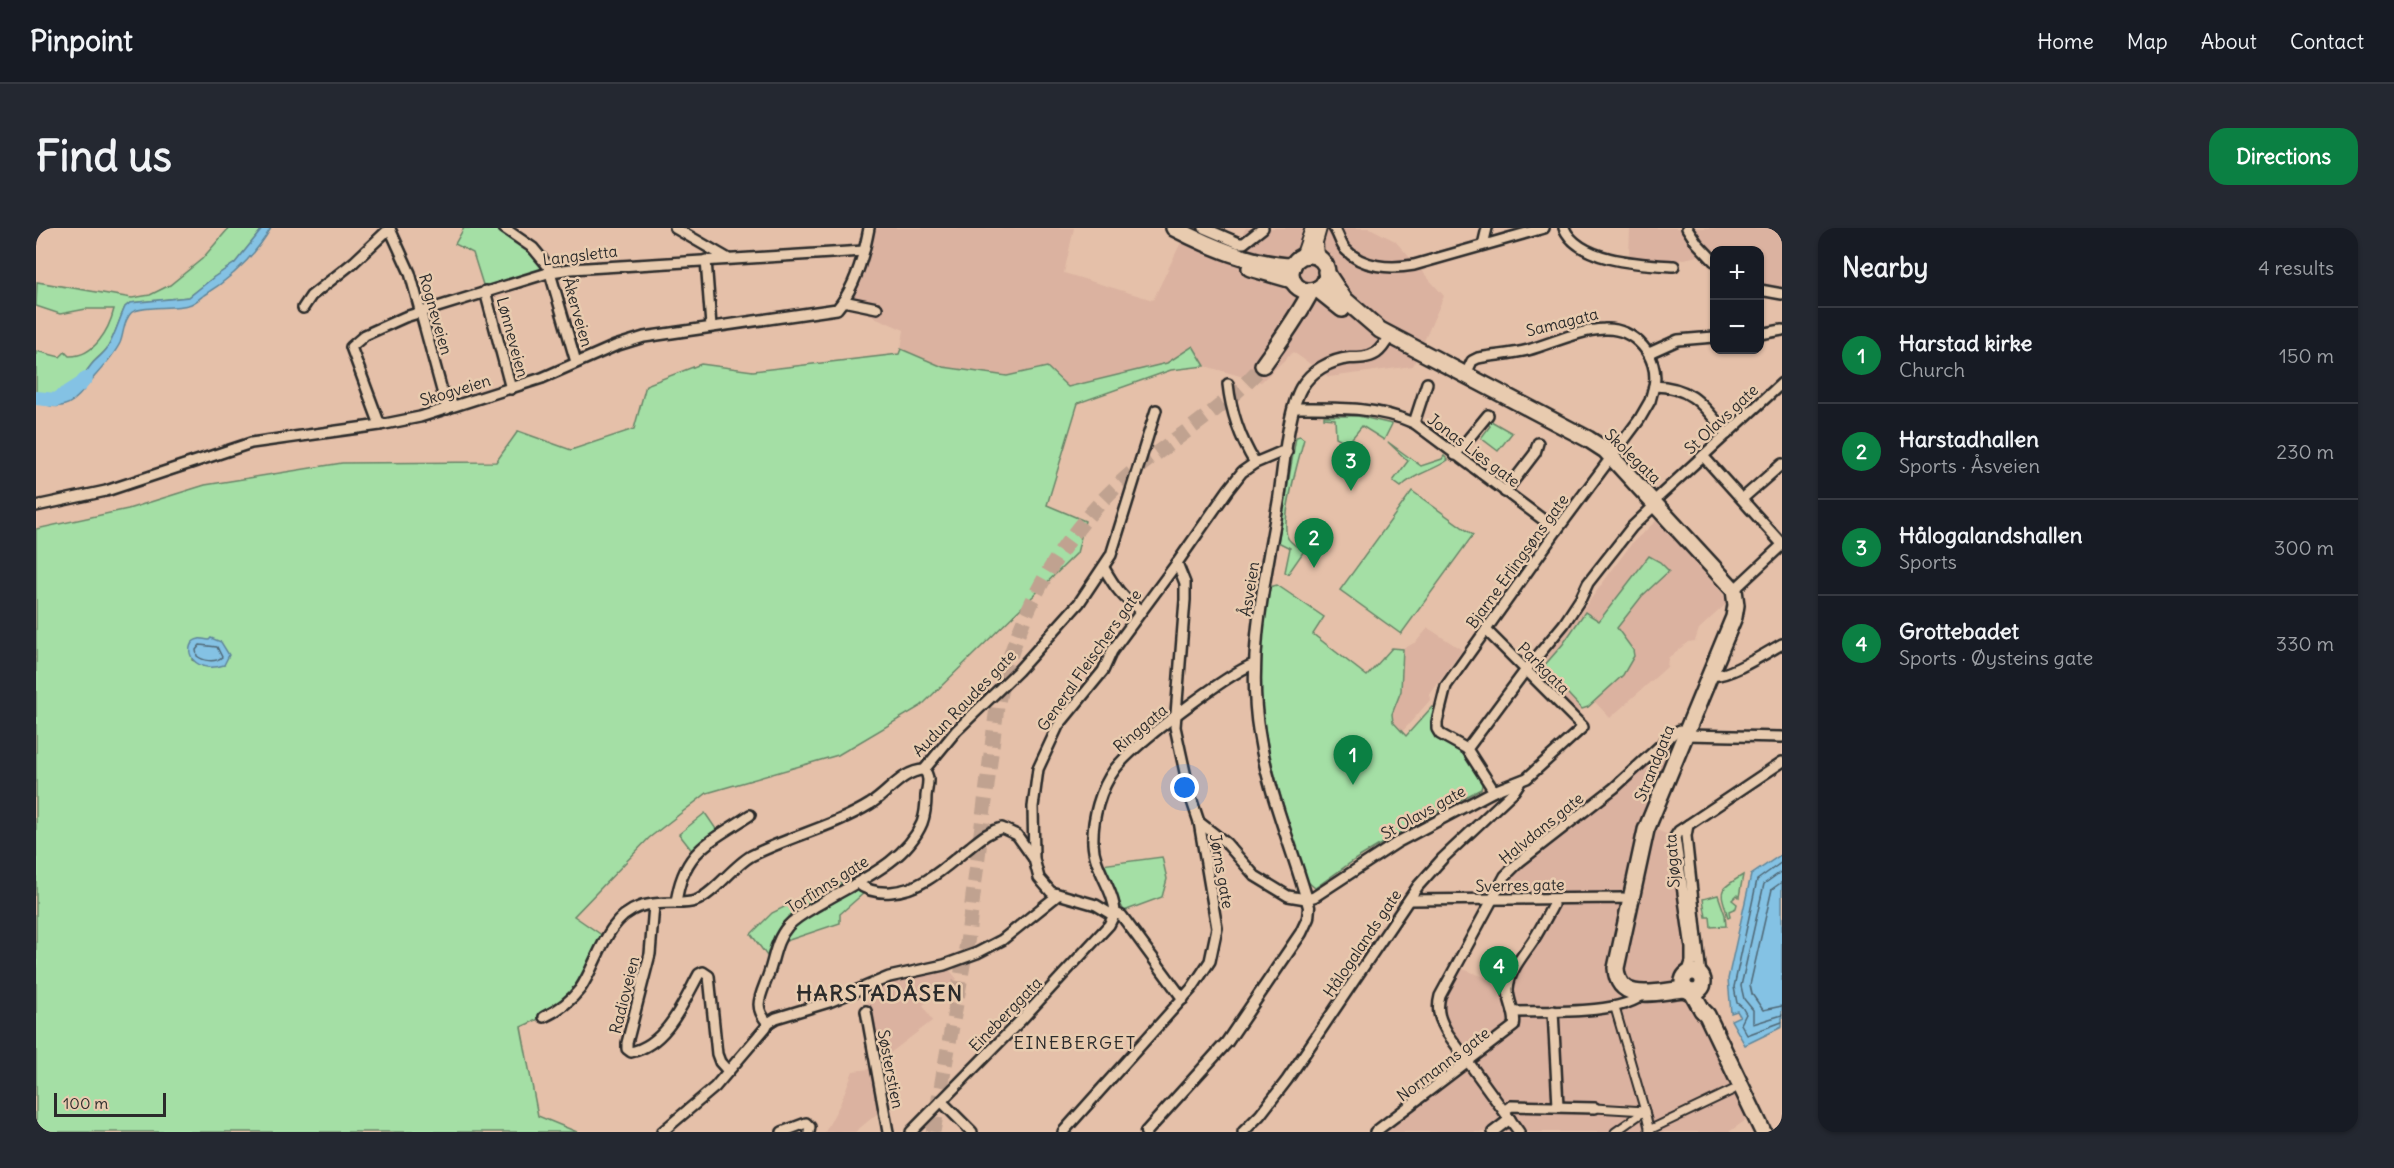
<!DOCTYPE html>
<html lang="en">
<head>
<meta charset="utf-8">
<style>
	body { margin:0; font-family:Delius,sans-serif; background:#242831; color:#f1f3f6 }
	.controls { position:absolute; right:18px; top:18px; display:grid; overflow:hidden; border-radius:12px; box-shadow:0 2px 4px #0004 }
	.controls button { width:54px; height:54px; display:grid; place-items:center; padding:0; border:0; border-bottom:2px solid #363941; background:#171b24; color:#f1f3f6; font:30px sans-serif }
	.scale { position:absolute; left:18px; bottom:15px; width:112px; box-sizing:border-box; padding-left:6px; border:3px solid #2b2b2b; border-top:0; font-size:16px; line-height:21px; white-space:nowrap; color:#2b2b2b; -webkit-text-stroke:4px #e8cbaf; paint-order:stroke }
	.you { position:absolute; left:1149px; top:560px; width:21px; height:21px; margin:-15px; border:4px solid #fff; border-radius:50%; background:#1a73e8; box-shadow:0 0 0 9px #1a73e833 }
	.badge { display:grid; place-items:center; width:39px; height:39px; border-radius:50%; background:#0b8043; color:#fff; font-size:20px; font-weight:700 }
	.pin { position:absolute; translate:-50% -50px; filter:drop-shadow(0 2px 3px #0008) }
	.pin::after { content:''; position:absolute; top:32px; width:21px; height:18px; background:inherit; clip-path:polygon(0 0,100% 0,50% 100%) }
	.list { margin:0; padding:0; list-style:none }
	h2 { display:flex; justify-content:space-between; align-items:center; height:78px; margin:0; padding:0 24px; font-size:26px }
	h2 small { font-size:20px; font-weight:400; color:#9ea1a6 }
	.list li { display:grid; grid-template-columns:39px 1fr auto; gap:18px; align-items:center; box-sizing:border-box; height:96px; padding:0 24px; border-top:2px solid #363941 }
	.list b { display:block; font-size:22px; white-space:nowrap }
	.list p { margin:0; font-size:20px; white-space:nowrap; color:#9ea1a6 }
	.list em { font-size:20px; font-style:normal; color:#9ea1a6 }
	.map { position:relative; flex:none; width:1746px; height:904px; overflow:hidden; border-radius:18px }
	header { display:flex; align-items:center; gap:36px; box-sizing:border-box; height:84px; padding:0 30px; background:#171b24; border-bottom:2px solid #363941 }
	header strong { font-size:28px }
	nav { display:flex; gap:33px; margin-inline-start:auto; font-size:21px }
	.intro { display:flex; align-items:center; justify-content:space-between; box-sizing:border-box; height:144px; padding:0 36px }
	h1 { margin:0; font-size:42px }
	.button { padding:15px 27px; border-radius:18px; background:#0b8043; color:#fff; font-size:21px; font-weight:700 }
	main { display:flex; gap:36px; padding:0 36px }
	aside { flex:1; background:#171b24; border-radius:18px; box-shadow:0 2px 4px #0004 }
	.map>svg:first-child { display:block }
	.built { fill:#dbb2a0 }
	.green { fill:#a4dfa5; stroke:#688568; stroke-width:1.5; fill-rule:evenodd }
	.water { fill:#84c2e4; stroke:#60869a; stroke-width:1.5 }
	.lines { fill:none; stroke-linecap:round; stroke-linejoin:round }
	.shore { stroke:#4f6775; stroke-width:1.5 }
	.river { stroke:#84c2e4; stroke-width:14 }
	.trunk-tunnel { stroke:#c0a290; stroke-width:15; stroke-dasharray:15 8; stroke-linecap:butt }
	.pedestrian-casing { stroke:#2b2b2b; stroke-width:11 }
	.minor-casing { stroke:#2b2b2b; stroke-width:14 }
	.tertiary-casing { stroke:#2b2b2b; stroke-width:15 }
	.secondary-casing { stroke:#2b2b2b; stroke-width:16 }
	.trunk-casing { stroke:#2b2b2b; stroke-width:20 }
	.pedestrian { stroke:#e8cbaf; stroke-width:7 }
	.minor { stroke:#e8cbaf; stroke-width:9 }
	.tertiary { stroke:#e8cbaf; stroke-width:10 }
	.secondary { stroke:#e8cbaf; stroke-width:12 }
	.trunk { stroke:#e8cbaf; stroke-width:15 }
	.labels { text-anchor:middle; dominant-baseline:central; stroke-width:5; stroke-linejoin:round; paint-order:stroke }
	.street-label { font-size:16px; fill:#2b2b2b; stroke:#e8cbaf }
	.neighbourhood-label { font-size:18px; letter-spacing:1.5px; fill:#2b2b2b; stroke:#e8cbaf }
	.district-label { font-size:22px; font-weight:bold; letter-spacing:1.5px; fill:#2b2b2b; stroke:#e8cbaf }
</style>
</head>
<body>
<header>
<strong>Pinpoint</strong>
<nav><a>Home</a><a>Map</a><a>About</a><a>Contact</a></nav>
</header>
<div class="intro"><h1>Find us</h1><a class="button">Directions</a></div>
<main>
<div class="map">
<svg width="1746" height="904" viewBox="0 0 1746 904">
	<rect width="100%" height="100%" fill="#e5c0a9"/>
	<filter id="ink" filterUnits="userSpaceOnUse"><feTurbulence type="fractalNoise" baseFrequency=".0167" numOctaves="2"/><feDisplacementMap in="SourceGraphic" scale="12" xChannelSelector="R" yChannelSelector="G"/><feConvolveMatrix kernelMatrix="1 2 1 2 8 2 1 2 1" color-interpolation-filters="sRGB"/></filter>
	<g filter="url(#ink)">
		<!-- built -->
		<g class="built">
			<path d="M830 0H1038L1028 45 1117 72 1152 0H1172L1202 15 1210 0H1334L1359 13 1408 68 1377 138 1293 149 1257 124 1225 154 1169 138 1157 118 1131 135 1032 159 1011 139 971 148 907 139 865 121 868 102 809 76 827 18Z"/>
			<path d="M1594 0H1645L1663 25 1662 28 1634 34 1593 30Z"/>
			<path d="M1658 0H1746V63L1724 59V22H1678V26Z"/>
			<path d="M1621 292 1687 366 1691 375 1663 401 1659 413 1652 414 1632 430 1631 439 1574 490 1559 474 1552 480 1541 483 1508 452 1496 444 1507 434 1535 398 1596 315Z"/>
			<path d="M1392 400 1426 422 1393 468 1395 471 1366 504 1357 494 1356 487 1365 463 1367 421 1380 414Z"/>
			<path d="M1634 515 1607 596 1637 609 1665 765 1717 887 1693 904H1343L1431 830 1408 798 1403 781 1416 737 1475 759 1483 729 1520 669 1453 670 1476 640Z"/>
			<path d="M911 739 921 751 887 777 896 793 845 832 842 833 831 789 834 758 852 752Z"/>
			<path d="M835 841 843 884 819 904H789L804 876 817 843Z"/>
		</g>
		<!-- green -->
		<g class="green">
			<path d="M193 0H227L199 35 178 49 153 69 94 75 89 79C83 92 79 107 72 119 68 126 61 129 56 136 40 156 30 180 0 166V123L24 129 29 124 33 128C58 129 73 102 78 81H50L24 86 0 78 1 54 96 70 114 67 134 57 166 31Z"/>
			<path d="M428 0H461L494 22 507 37 503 43 448 60 437 25 419 16Z"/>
			<path d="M1157 118 1169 138 1135 142 1042 175 1011 277 1049 293 1041 325 885 478 802 527 671 565 613 610 538 688 570 710 529 779 485 799 502 888 541 904H0V301L92 281 169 257 306 235 460 234 482 203 535 222 598 201 610 157 665 136 717 143 863 126 865 121 907 139 971 148 1011 139 1032 159 1131 135ZM164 411 173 413 188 437 173 439 156 432V416Z"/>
			<path d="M1288 188H1322L1356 196 1348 212 1326 198 1312 215 1300 209 1299 191 1288 190Z"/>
			<path d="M1455 193 1476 205 1462 223 1445 210 1454 198 1451 195Z"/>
			<path d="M1264 208 1268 211C1263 230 1245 291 1251 308 1253 315 1262 319 1268 323L1252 346 1249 344 1254 320 1242 314 1260 209Z"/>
			<path d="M1352 214 1385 238 1406 231 1408 228 1412 232C1397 243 1377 246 1365 259L1357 253 1372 233Z"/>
			<path d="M1376 263 1437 307 1365 406 1304 362Z"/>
			<path d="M1613 328 1624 334 1633 343 1606 368 1581 400 1597 422 1598 428 1587 447 1552 479 1546 481 1507 439 1527 416 1549 384 1563 393Z"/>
			<path d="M1241 357 1288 389 1277 406 1331 448 1356 420 1367 421 1365 463 1356 486 1357 494 1370 508 1396 479 1401 481 1398 498C1412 510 1453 542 1445 561L1380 595 1320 631 1279 660 1271 653C1247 577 1219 500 1224 419 1226 399 1230 379 1233 359Z"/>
			<path d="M669 585 682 604 657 624 643 606Z"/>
			<path d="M1126 629 1131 651 1126 669 1088 683 1065 637Z"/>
			<path d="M1707 647 1703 669 1701 667 1696 672 1701 676 1700 680 1693 683 1694 689 1692 690C1685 661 1679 664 1707 647Z"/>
			<path d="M800 653 808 656C771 677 741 683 731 728L715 706 736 685Z"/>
			<path d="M816 662 829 664 804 686V695L744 715 757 696Z"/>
			<path d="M1682 667 1689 687 1690 698 1675 699 1674 689H1670L1667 671Z"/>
		</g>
		<!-- water -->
		<g class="water">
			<path d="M227 0H235C218 29 196 50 168 67 163 71 158 76 152 77 139 81 101 78 95 85 87 93 88 106 84 115 78 127 68 138 59 148 41 170 32 188 0 173V166C30 180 40 156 56 136 61 130 68 126 72 119 79 107 83 92 89 79L94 75 153 69 178 49 199 35Z"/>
			<path d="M175 410 185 414 193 427 188 437C153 448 145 414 163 411 166 410 169 412 173 412Z"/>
			<path d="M1746 626V799L1709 817 1695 792 1704 788 1701 783 1695 785 1692 751 1715 647Z"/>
		</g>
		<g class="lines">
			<!-- shore -->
			<g class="shore">
				<path d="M164 417 181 419 186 429C179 435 167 433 161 428L160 422Z"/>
				<path d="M1746 634 1721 652 1698 759 1701 775 1706 779 1710 786 1705 796 1711 807 1746 794"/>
				<path d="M1746 643 1728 656 1705 758 1708 771 1717 782V796L1746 787"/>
				<path d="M1746 654 1736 661 1714 757 1716 766 1727 782 1746 778"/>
			</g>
			<!-- river -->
			<path class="river" d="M0 170 20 172 45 156 50 150"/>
			<!-- trunk-tunnel -->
			<path class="trunk-tunnel" d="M897 904 931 715 961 479C980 384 1028 299 1104 238 1147 204 1190 179 1227 137"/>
			<!-- pedestrian casing -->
			<g class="pedestrian-casing">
				<g id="pedestrian">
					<path d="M1579 780 1609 883 1579 904"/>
					<path d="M1559 880 1609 883 1614 904"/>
					<path d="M1613 902 1697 862"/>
				</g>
			</g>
			<!-- minor casing -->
			<g class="minor-casing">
				<g id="minor">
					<path d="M468 0 497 20 512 38 540 134"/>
					<path d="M639 0 691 30"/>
					<path d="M1168 0 1203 15H1208L1227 0"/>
					<path d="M1298 0C1303 7 1304 15 1309 21 1326 40 1355 41 1378 37L1508 0"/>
					<path d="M1528 0C1543 34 1605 36 1638 38"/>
					<path d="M1651 0 1661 15 1678 33"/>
					<path d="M354 1 374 45 411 181"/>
					<path d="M1447 17 1451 0"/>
					<path d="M670 32 675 98"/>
					<path d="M1724 62 1746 66"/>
					<path d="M449 63 475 161"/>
					<path d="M807 73 841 80"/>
					<path d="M267 80 275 68 318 34 354 0"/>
					<path d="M1724 106 1746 102"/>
					<path d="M1613 125 1642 112 1678 109"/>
					<path d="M1430 146 1436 133 1442 130C1459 127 1476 126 1492 122 1517 115 1543 102 1568 101 1598 99 1624 129 1618 158 1658 159 1668 179 1691 206"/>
					<path d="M1192 156C1195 184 1204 210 1219 235"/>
					<path d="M1258 180C1300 180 1339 178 1378 195L1521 302"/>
					<path d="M1378 195 1391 155"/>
					<path d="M344 197 315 119 329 107 369 89 515 44 535 41 828 23"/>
					<path d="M1419 227 1452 187"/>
					<path d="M1667 228 1746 316"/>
					<path d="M1469 264 1499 225 1502 215"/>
					<path d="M1706 271 1746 236"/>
					<path d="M1618 273 1746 155"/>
					<path d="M0 278 70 263 215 215 344 197 384 189 506 150 579 118 608 109 801 81C819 60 828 27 833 0"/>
					<path d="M1068 340C1078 358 1087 371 1105 382"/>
					<path d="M1698 362 1746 317"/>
					<path d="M1674 447C1688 452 1732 424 1746 416"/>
					<path d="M1649 507 1746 509"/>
					<path d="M1431 521 1404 506 1401 501V494L1410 458 1521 302 1603 192 1614 173 1618 158"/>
					<path d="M888 542 920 503 982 443 1043 375 1075 327 1120 182"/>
					<path d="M1458 563 1431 521 1489 443 1528 396 1545 370 1552 355 1596 299 1620 276"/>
					<path d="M714 587C674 614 647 622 640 675 646 675 653 675 659 673 677 667 696 639 715 628 754 608 797 599 834 576 851 566 867 542 888 542"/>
					<path d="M1163 594 1190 615 1219 648 1252 668 1270 671 1278 669 1362 614 1458 563 1491 550 1547 499 1450 402"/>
					<path d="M1652 597 1746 534"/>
					<path d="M821 655C831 663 842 665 855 664 887 662 910 638 934 619 944 611 953 603 966 600L981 607 998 631"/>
					<path d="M1373 672 1587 670 1595 672"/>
					<path d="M618 677 614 726 591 815V821L595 824C631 816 647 775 663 746L667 744 673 748 681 826 684 834 692 843"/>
					<path d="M1078 688 1060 677 1015 664 1003 650 998 631 997 579 1002 541 1022 498 1067 443 1076 423 1141 335 1192 262 1206 244 1219 235 1245 224H1251"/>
					<path d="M1651 746 1655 734V720L1639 609 1643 603 1652 597 1650 608 1665 748"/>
					<path d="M1147 771 1086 688 1079 685C1078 661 1058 641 1057 615 1056 591 1064 561 1079 541 1097 517 1191 446 1218 436"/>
					<path d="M830 783 852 904"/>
					<path d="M1517 783 1522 878"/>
					<path d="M1477 784C1507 783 1587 787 1607 766"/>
					<path d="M508 789C523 782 534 774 544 761 562 735 569 691 603 679 614 675 628 675 640 675"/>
					<path d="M732 795 740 790 793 774 853 749 908 737 941 725 966 712 1022 667"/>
					<path d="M905 873 936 904"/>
					<path d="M1468 883 1475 878 1559 880"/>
					<path d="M626 904 679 859 730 799 732 795C718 780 723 771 730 753 738 735 738 714 752 698 760 689 772 683 782 677 817 655 869 636 886 595 889 587 890 577 890 568 891 559 895 549 888 542"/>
					<path d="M746 904 770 895 774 899 773 904"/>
					<path d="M875 904 987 790 1073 697 1079 685"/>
					<path d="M1027 904 1156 760 1174 733 1181 700 1163 594 1154 567 1139 499 1149 372V355L1141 335"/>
					<path d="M1207 904 1224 887 1251 852 1382 658 1407 630 1478 563 1484 554"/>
					<path d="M1339 904 1478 798C1481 786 1472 775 1472 761 1473 742 1488 727 1498 711 1505 700 1511 688 1517 677L1516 672"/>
					<path d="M1457 904 1474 891"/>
					<path d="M1483 904 1412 806C1404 792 1400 783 1404 768L1469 648 1483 634 1578 560 1638 505 1644 502 1651 503"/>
				</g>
			</g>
			<!-- tertiary casing -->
			<g class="tertiary-casing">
				<path id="tertiary" d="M1110 904 1191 814 1265 705 1272 690 1273 679C1257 621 1232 565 1223 505 1210 426 1230 348 1243 271 1247 243 1252 183 1265 160 1275 143 1294 132 1314 130 1323 130 1332 130 1340 125 1346 121 1350 114 1354 107"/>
			</g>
			<!-- secondary casing -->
			<g class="secondary-casing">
				<g id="secondary">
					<path d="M1266 29 1276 0"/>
					<path d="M1281 30 1280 14 1284 0"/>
				</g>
			</g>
			<!-- trunk casing -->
			<g class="trunk-casing">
				<g id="trunk">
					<path d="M1138 0C1173 18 1216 37 1257 38"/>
					<circle cx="1273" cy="45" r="18"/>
					<path d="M1214 40 1256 52"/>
					<path d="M1290 44 1308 71 1344 102 1552 211 1569 222 1698 362 1700 377 1698 389 1610 602 1580 740C1582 778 1626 762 1650 761"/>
					<path d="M1281 61 1306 81"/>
					<path d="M1227 137C1244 113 1262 89 1275 63"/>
					<circle cx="1657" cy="754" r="10"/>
					<path d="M1656 764 1666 782 1671 787 1727 904"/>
				</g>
			</g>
			<!-- pedestrian -->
			<use href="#pedestrian" class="pedestrian"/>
			<!-- minor -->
			<use href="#minor" class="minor"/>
			<!-- tertiary -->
			<use href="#tertiary" class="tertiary"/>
			<!-- secondary -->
			<use href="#secondary" class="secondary"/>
			<!-- trunk -->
			<use href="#trunk" class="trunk"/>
		</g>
	</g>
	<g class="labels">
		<!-- street labels -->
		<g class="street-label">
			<text transform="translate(544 27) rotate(-7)">Langsletta</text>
			<text transform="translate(542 84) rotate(74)">Åkerveien</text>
			<text transform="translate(400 86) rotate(74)">Rogneveien</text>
			<text transform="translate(1526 94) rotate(-14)">Samagata</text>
			<text transform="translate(477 109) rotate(75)">Lønneveien</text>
			<text transform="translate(419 162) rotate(-17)">Skogveien</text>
			<text transform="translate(1685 191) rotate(-43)">St Olavs gate</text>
			<text transform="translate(1438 222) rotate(37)">Jonas Lies gate</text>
			<text transform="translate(1597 228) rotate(44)">Skolegata</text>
			<text transform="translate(1481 333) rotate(-54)">Bjarne Erlingsøns gate</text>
			<text transform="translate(1213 361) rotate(-81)">Åsveien</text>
			<text transform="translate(1053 432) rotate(-55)">General Fleischers gate</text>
			<text transform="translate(1508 440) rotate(45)">Parkgata</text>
			<text transform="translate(928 475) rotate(-46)">Audun Raudes gate</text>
			<text transform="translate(1104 500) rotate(-40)">Ringgata</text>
			<text transform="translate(1618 535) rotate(-68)">Strandgata</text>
			<text transform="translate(1387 584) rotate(-29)">St Olavs gate</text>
			<text transform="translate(1505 600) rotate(-39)">Halvdans gate</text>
			<text transform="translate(1636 633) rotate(-94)">Sjøgata</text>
			<text transform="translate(1186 643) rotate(80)">Jørns gate</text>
			<text transform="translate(791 656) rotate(-32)">Torfinns gate</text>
			<text transform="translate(1484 657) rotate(-1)">Sverres gate</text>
			<text transform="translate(1326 715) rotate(-56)">Hålogalands gate</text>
			<text transform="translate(588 767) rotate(-76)">Radioveien</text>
			<text transform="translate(969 786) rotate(-46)">Eineberggata</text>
			<text transform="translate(1407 836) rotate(-37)">Normanns gate</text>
			<text transform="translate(855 841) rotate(79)">Søsterstien</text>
		</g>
		<!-- neighbourhood labels -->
		<g class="neighbourhood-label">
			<text x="1039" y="814">EINEBERGET</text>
		</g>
		<!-- district labels -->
		<g class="district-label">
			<text x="844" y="765">HARSTADÅSEN</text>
		</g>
	</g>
</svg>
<div class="controls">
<button>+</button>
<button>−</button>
</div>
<div class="scale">100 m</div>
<div class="you"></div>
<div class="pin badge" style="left:1317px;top:557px">1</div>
<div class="pin badge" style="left:1278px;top:340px">2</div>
<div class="pin badge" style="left:1315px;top:263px">3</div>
<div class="pin badge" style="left:1463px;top:768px">4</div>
</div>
<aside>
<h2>Nearby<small>4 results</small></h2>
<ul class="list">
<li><span class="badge">1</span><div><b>Harstad kirke</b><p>Church</p></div><em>150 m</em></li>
<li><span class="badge">2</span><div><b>Harstadhallen</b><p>Sports · Åsveien</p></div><em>230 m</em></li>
<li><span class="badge">3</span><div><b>Hålogalandshallen</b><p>Sports</p></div><em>300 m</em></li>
<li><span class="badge">4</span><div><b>Grottebadet</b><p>Sports · Øysteins gate</p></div><em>330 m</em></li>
</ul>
</aside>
</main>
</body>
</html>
